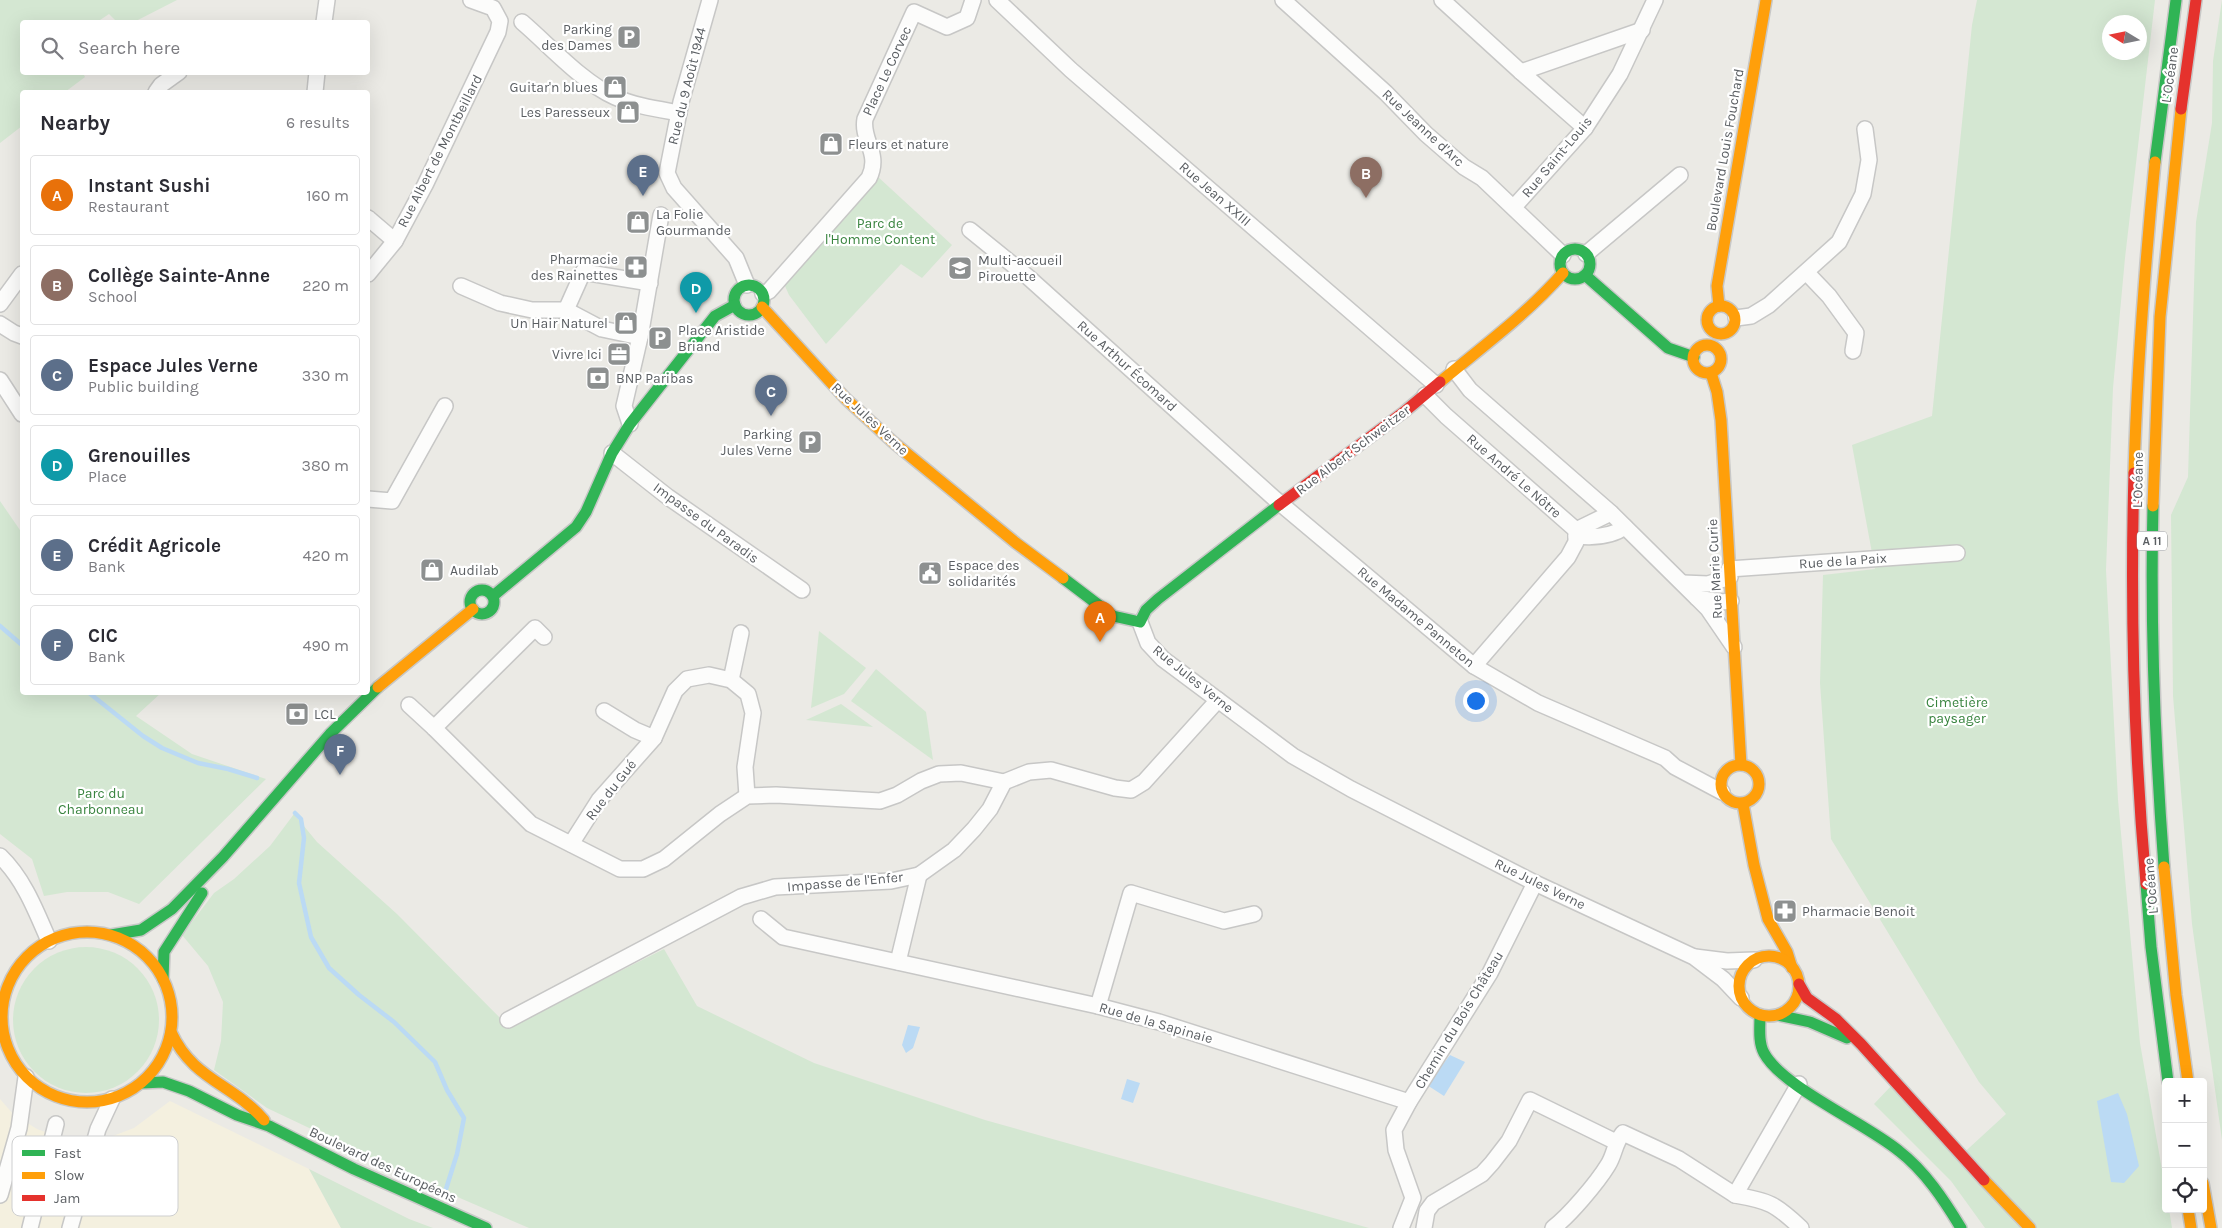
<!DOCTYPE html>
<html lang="en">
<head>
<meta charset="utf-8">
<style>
	body { margin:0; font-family:Karla,sans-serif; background:#f7f7f7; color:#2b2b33 }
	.controls { position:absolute; right:15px; bottom:15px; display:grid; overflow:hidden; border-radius:5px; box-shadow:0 5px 20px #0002 }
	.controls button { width:45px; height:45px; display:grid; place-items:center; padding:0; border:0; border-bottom:1px solid #e1e1e2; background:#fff; color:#2b2b33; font:25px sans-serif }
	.compass { position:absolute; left:2102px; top:15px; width:45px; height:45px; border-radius:50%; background:#fff; box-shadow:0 5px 20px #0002; rotate:280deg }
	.you { position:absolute; left:1475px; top:700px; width:18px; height:18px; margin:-12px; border:4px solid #fff; border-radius:50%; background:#1a73e8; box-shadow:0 0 0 8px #1a73e833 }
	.badge { display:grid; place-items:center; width:32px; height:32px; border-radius:50%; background:#d93025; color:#fff; font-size:16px; font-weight:700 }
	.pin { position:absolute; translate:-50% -41px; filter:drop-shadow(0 1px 2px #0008) }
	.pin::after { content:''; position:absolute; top:26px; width:18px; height:15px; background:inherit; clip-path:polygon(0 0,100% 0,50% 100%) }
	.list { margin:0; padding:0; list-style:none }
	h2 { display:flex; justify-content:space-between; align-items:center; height:65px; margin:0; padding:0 20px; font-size:21px }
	h2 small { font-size:16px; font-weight:400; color:#7c7c81 }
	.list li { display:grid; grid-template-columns:32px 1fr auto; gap:15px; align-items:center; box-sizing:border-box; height:80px; margin:0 10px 10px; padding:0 10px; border:1px solid #e1e1e2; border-radius:5px }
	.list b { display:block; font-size:19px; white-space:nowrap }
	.list p { margin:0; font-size:16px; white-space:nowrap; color:#7c7c81 }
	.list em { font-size:16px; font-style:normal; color:#7c7c81 }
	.icon { flex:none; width:28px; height:28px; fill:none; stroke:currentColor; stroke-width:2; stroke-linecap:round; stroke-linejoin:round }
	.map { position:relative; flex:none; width:2222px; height:1228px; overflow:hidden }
	.search { position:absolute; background:#fff; box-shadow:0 5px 20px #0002; left:20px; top:20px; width:350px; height:55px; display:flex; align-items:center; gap:12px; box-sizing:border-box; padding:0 18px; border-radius:5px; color:#7c7c81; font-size:19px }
	.panel { position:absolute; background:#fff; box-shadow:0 5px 20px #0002; left:20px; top:90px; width:350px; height:605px; border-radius:5px }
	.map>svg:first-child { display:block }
	.commercial { fill:#f4f0df }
	.green { fill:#d4e7d2; fill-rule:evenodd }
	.water { fill:#bbdaf4 }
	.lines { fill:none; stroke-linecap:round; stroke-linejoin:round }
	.stream { stroke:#bbdaf4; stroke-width:4.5 }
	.street-casing { stroke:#c7c7c6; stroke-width:18 }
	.fast-casing { stroke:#c8c8c7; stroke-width:14 }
	.slow-casing { stroke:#c8c8c7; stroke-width:14 }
	.jam-casing { stroke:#c8c8c7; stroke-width:14 }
	.street { stroke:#fcfcfb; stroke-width:15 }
	.fast { stroke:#30b455; stroke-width:11 }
	.slow { stroke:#ff9f0a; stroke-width:11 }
	.jam { stroke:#e5322d; stroke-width:11 }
	.labels { text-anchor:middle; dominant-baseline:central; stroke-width:4.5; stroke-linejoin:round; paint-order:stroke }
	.shield { fill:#fff; stroke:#8c8f92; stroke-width:1 }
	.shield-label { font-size:12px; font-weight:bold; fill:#5b5f63 }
	.poi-label { font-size:14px; fill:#5b5f63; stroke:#fff; text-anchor:start }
	.street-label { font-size:14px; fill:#5b5f63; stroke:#fff }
	.park-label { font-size:14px; fill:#39843f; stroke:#fff }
	.key { fill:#fff; stroke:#cecfd0; stroke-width:1 }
	.key-label { font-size:14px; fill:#5b5f63 }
</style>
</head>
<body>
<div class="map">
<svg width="2222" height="1228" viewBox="0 0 2222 1228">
	<rect width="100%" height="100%" fill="#ebeae5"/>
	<!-- commercial -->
	<path class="commercial" d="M0 1099 13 1114 37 1129 67 1140 85 1141 105 1139 134 1128 170 1101 309 1169 341 1228H0Z"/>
	<!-- green -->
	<g class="green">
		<path d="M0 0H177L134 22H117L109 14 97 22H22V72L83 73 85 77 65 92H22V126L0 143Z"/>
		<path d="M1977 0H2155L2125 258 2113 388 2106 570 2118 800 2140 1043 2166 1193V1209H2169L2172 1228H1985L1951 1181 1874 1104 1892 1085 1957 1159 2006 1114 1979 1082 1831 839 1820 683 1823 575 1875 569 1852 445 1932 416 1972 25ZM2110 22H2140V52H2110Z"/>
		<path d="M2222 0V1140L2192 924 2173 696 2171 515 2188 477 2196 222 2212 123 2213 61Z"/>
		<path d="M877 176 952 245 922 278 901 264 826 344 789 295 785 286 790 275Z"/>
		<path d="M0 501 22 533V692L161 693 136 716 192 754 266 779 139 904 108 892H67L44 896 32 859 0 834Z"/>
		<path d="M819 631 866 668 844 694 811 708Z"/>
		<path d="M876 669 926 712 933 760 851 701Z"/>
		<path d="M841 704 873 727 806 720Z"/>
		<path d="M294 814 317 842 397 914 509 1027 664 949 697 1006 814 1063 985 1120 1369 1228H529L423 1182 267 1108 214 1070 221 1041 223 1002 208 966 182 935 214 893 234 879 270 846Z"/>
		<circle cx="86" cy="1020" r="73"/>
		<path d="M309 1169 409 1219 433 1228H341Z"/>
	</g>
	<!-- water -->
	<g class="water">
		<path d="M908 1025 920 1027 913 1048 906 1053 902 1045Z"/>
		<path d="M1450 1055 1465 1062 1444 1096 1427 1085Z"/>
		<path d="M1127 1079 1140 1083 1133 1103 1121 1099Z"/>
		<path d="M2118 1093 2127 1114 2139 1166 2124 1183 2111 1182 2097 1101Z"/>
	</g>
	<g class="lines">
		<!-- stream -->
		<g class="stream">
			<path d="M0 626 22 645"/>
			<path d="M88 692 143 736 162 748 198 763 228 769 257 778"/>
			<path d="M295 813 301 819 304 838 299 883 311 937 329 968 359 995 394 1022 435 1062 447 1090 464 1118 457 1154 446 1189"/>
		</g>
		<!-- street casing -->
		<g class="street-casing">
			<g id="street">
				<path d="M710 0 681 102 667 173 674 188 736 258 747 285"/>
				<path d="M997 0 1071 70 1436 385"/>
				<path d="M1283 0 1386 93 1426 134 1464 167 1482 178 1563 255"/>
				<path d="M1442 0 1521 72 1585 128"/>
				<path d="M324 22 327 0"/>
				<path d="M522 22C550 46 582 82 615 97 635 106 657 109 679 113"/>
				<path d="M1521 72 1642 30"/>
				<path d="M156 92 161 85 179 72"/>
				<path d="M315 92 317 72"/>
				<path d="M1514 207 1585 128 1620 74 1655 0"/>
				<path d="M368 218 395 241"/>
				<path d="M970 230 1028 277 1275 499 1474 666 1538 703 1665 758 1675 767 1722 792"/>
				<path d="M1586 254 1680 175"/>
				<path d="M1807 273 1829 296 1856 333 1853 351"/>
				<path d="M368 274 395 241 425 185 498 32 500 21 493 8 471 0"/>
				<path d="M461 286 500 303 532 310H566L602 329 640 337"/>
				<path d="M763 294 769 291 869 178C881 153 861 140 865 119L914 12 947 27 967 18 973 0"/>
				<path d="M0 304 22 274"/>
				<path d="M566 310 583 272 650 283"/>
				<path d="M1736 318 1751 316 1769 305 1839 242 1863 194 1869 160 1865 129"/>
				<path d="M0 324 14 333 22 336"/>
				<path d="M1454 369 1470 390 1611 513 1697 598 1721 602 1731 601"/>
				<path d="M0 380 22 414"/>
				<path d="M1425 395 1446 416 1576 530"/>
				<path d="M630 424 624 406 640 337 661 215"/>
				<path d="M612 453 668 497 802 590"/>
				<path d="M368 499 392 501 445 406"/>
				<path d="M1576 530 1611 513"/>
				<path d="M1576 536C1594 538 1611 537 1625 527"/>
				<path d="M1729 569 1957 553"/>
				<path d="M1683 583 1708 584 1730 577"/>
				<path d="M1697 598 1708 609 1734 647"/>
				<path d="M1140 622 1148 643 1163 659 1293 756 1351 789 1535 883 1694 957 1723 979 1741 998"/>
				<path d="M544 637 535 628 434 728 531 824 620 869H643L664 859 720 814 747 796 776 795 880 801 897 795 921 781 939 774 961 773 1004 782"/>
				<path d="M1474 666 1568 557 1576 542V530"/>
				<path d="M731 680 741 633"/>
				<path d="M409 705 434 728"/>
				<path d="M604 711 635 730 654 738"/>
				<path d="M571 844 599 800 654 738 675 691 687 679 709 675 731 680 748 694 753 713 745 767 747 796"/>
				<path d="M0 856C24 879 36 911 49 941"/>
				<path d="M761 919 783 937 1098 1006 1159 1022 1409 1102"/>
				<path d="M1695 957 1727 961 1754 960"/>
				<path d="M898 962 919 875"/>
				<path d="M1098 1006 1131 893 1224 921 1254 914"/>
				<path d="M508 1020 741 897 775 887 891 881 919 875 954 850 974 829 990 809 1004 782 1029 772 1051 770 1115 788 1131 790 1144 782 1218 700"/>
				<path d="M1799 1084 1735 1195C1770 1201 1775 1204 1801 1228"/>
				<path d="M0 1195 19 1128 26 1077"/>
				<path d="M30 1228 56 1124"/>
				<path d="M70 1228 98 1129 112 1099"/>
				<path d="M1401 1228 1413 1198 1396 1150 1394 1130 1409 1102 1490 973 1535 883"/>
				<path d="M1424 1228 1427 1211 1433 1203 1482 1174 1492 1163 1509 1141 1530 1100 1616 1142"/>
				<path d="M1553 1228C1569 1216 1597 1183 1608 1165 1615 1154 1614 1144 1623 1133L1679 1159 1735 1195"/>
			</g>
		</g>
		<!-- fast casing -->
		<g class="fast-casing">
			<g id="fast">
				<path d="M2155 162 2176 0"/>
				<circle cx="1575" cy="264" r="15"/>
				<path d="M1585 275 1668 348 1694 357"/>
				<circle cx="749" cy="300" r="15"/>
				<path d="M2153 506C2150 626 2155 747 2164 867"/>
				<path d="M1063 578 1113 616 1140 622 1146 610 1158 599 1279 505"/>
				<circle cx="482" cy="602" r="12"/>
				<path d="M493 596 576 527 586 512 612 453 630 424 715 316 735 305"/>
				<path d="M2146 884 2151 947 2168 1082"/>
				<path d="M111 935 141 930 172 909 223 857 330 734 378 687"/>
				<path d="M163 979 164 952 202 893"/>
				<path d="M1760 1015C1760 1027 1758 1042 1764 1053 1782 1087 1867 1124 1899 1151 1925 1171 1944 1200 1961 1228"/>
				<path d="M1778 1015 1810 1022 1847 1038"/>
				<path d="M142 1083 163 1082 189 1091 237 1115 269 1126 354 1169 486 1228"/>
			</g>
		</g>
		<!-- slow casing -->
		<g class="slow-casing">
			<g id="slow">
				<circle cx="1721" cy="320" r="14"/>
				<path d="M1719 306 1717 286 1766 0"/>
				<path d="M762 307 846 399 893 442 1016 543 1063 578"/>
				<circle cx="1707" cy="359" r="14"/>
				<path d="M1711 373 1717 392 1721 420 1741 765"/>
				<path d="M1440 382C1482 347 1527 314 1563 273"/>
				<path d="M2134 473C2137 369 2145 265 2155 162"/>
				<path d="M2153 506 2160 317 2181 109"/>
				<path d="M378 687 473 609"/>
				<circle cx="1740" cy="784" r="19"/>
				<path d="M1743 804 1754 865 1768 919 1787 952 1792 968"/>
				<path d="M2164 867 2176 995 2188 1082"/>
				<circle cx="87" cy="1017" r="85"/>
				<circle cx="1769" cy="986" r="30"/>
				<path d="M171 1032C193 1080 232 1083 264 1120"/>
				<path d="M1984 1180 2030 1228"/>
				<path d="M2203 1183 2211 1228"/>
				<path d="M2188 1209 2191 1228"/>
			</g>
		</g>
		<!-- jam casing -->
		<g class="jam-casing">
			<g id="jam">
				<path d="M2181 109 2196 0"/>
				<path d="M2134 473C2130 610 2134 747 2146 884"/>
				<path d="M1279 505 1404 412 1440 382"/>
				<path d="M1799 984 1807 998 1836 1019 1861 1044 1984 1180"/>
			</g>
		</g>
		<!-- street -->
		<use href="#street" class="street"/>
		<!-- fast -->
		<use href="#fast" class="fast"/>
		<!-- slow -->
		<use href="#slow" class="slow"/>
		<!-- jam -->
		<use href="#jam" class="jam"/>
	</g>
	<!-- icons -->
	<defs>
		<g id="parking-square" transform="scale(1.25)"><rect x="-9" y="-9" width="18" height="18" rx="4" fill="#8d9090" stroke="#fff"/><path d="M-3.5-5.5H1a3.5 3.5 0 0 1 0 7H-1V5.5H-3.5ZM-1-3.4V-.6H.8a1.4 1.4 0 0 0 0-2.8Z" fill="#fff"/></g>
		<g id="shop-square" transform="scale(1.25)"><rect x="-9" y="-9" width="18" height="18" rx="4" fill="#8d9090" stroke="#fff"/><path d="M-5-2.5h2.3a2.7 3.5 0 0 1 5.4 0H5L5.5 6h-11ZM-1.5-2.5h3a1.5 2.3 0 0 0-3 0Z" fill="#fff"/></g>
		<g id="pharmacy-square" transform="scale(1.25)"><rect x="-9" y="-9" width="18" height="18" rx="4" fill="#8d9090" stroke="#fff"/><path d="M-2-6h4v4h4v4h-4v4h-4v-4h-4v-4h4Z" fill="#fff"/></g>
		<g id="school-square" transform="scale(1.25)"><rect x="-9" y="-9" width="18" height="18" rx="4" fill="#8d9090" stroke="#fff"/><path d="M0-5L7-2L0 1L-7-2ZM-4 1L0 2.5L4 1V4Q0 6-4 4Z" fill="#fff"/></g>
		<g id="office-square" transform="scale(1.25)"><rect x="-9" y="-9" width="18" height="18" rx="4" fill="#8d9090" stroke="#fff"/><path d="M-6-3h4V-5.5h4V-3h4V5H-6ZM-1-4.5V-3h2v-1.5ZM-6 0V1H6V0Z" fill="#fff"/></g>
		<g id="bank-square" transform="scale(1.25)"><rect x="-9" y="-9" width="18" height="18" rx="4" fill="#8d9090" stroke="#fff"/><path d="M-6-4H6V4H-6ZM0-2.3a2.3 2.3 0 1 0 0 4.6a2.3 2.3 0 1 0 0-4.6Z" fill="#fff"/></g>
		<g id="civic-square" transform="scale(1.25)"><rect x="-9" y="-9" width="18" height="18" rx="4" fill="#8d9090" stroke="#fff"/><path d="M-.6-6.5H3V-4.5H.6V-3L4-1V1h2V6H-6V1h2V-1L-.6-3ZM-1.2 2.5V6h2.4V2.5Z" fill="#fff"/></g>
	</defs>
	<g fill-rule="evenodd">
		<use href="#parking-square" x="629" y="37"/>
		<use href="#shop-square" x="615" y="87"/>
		<use href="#shop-square" x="628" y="112"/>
		<use href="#shop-square" x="831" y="144"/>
		<use href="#shop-square" x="638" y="222"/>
		<use href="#pharmacy-square" x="636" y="267"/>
		<use href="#school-square" x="960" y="268"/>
		<use href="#shop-square" x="626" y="323"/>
		<use href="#parking-square" x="660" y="338"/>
		<use href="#office-square" x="619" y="354"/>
		<use href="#bank-square" x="598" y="378"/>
		<use href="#parking-square" x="810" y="442"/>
		<use href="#shop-square" x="432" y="570"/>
		<use href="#civic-square" x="930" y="573"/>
		<use href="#bank-square" x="297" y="714"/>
		<use href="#pharmacy-square" x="1785" y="911"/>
	</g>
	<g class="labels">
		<!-- shield labels -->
		<rect class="shield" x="2137" y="531.5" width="30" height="19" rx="4"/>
		<g class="shield-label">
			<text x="2152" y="541">A 11</text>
		</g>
		<!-- poi labels -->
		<g class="poi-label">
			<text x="612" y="29" text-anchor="end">Parking<tspan x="612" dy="16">des Dames</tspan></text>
			<text x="598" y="87" text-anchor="end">Guitar'n blues</text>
			<text x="610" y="112" text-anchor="end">Les Paresseux</text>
			<text x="848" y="144">Fleurs et nature</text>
			<text x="656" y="214">La Folie<tspan x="656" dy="16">Gourmande</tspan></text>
			<text x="618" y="259" text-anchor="end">Pharmacie<tspan x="618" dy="16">des Rainettes</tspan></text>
			<text x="978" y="260">Multi-accueil<tspan x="978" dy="16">Pirouette</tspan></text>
			<text x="608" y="323" text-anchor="end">Un Hair Naturel</text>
			<text x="678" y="330">Place Aristide<tspan x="678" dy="16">Briand</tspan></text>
			<text x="602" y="354" text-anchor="end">Vivre Ici</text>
			<text x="616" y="378">BNP Paribas</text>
			<text x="792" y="434" text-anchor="end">Parking<tspan x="792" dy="16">Jules Verne</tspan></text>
			<text x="948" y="565">Espace des<tspan x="948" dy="16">solidarités</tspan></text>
			<text x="450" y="570">Audilab</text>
			<text x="314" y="714">LCL</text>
			<text x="1802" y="911">Pharmacie Benoit</text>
		</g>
		<!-- street labels -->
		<g class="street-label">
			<text transform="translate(887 71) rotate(-65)">Place Le Corvec</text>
			<text transform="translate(2170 75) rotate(-82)">L’Océane</text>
			<text transform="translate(687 86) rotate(-76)">Rue du 9 Août 1944</text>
			<text transform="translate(1423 128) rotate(43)">Rue Jeanne d'Arc</text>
			<text transform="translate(1725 150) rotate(-80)">Boulevard Louis Fouchard</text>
			<text transform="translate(440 151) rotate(-63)">Rue Albert de Montbeillard</text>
			<text transform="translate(1557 157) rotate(-50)">Rue Saint-Louis</text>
			<text transform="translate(1215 194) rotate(41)">Rue Jean XXIII</text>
			<text transform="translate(1127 366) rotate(42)">Rue Arthur Écomard</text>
			<text transform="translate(870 419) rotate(43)">Rue Jules Verne</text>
			<text transform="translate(1353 450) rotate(-37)">Rue Albert Schweitzer</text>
			<text transform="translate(1514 476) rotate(41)">Rue André Le Nôtre</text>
			<text transform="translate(2138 480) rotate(-89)">L’Océane</text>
			<text transform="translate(706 523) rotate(36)">Impasse du Paradis</text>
			<text transform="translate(1843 561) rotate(-4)">Rue de la Paix</text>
			<text transform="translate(1715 569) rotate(-93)">Rue Marie Curie</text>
			<text transform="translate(1416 617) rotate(40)">Rue Madame Panneton</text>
			<text transform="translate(1193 679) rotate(39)">Rue Jules Verne</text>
			<text transform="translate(611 790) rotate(-52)">Rue du Gué</text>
			<text transform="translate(845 882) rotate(-5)">Impasse de l'Enfer</text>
			<text transform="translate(1540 884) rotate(26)">Rue Jules Verne</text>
			<text transform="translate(2151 886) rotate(-95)">L’Océane</text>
			<text transform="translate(1459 1020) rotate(-59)">Chemin du Bois Château</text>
			<text transform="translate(1156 1023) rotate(16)">Rue de la Sapinaie</text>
			<text transform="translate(383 1165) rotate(25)">Boulevard des Européens</text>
		</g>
		<!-- park labels -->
		<g class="park-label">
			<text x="880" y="223">Parc de<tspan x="880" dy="16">l'Homme Content</tspan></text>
			<text x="1957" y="702">Cimetière<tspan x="1957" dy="16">paysager</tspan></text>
			<text x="101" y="793">Parc du<tspan x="101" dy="16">Charbonneau</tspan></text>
		</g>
	</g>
	<!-- legend -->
	<rect x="12" y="1136" width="166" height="80" rx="8" class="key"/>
	<rect x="22" y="1150" width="23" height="6" fill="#30b455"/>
	<rect x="22" y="1172" width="23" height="7" fill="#ff9f0a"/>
	<rect x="22" y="1195" width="23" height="6" fill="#e5322d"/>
	<g class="key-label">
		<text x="54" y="1158">Fast</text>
		<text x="54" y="1180">Slow</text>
		<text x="54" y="1203">Jam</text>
	</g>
</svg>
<div class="controls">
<button>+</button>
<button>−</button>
<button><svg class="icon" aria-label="locate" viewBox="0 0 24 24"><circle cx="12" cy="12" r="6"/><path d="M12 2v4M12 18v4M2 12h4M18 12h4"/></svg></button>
</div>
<svg class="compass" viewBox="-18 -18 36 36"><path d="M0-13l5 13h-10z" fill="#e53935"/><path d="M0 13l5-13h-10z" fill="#7c7c81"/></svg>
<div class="you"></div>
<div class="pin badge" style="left:1100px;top:642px;background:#e8710a">A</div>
<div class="pin badge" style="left:1366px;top:198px;background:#8d6e63">B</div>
<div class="pin badge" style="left:771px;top:416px;background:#5c6f8a">C</div>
<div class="pin badge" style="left:696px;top:313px;background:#0f9aa8">D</div>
<div class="pin badge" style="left:643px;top:196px;background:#5c6f8a">E</div>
<div class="pin badge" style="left:340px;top:775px;background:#5c6f8a">F</div>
<div class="search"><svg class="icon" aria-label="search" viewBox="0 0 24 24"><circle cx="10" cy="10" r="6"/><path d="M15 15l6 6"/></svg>Search here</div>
<section class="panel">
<h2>Nearby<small>6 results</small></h2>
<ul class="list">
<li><span class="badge" style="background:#e8710a">A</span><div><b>Instant Sushi</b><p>Restaurant</p></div><em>160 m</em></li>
<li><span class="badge" style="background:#8d6e63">B</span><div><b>Collège Sainte-Anne</b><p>School</p></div><em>220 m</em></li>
<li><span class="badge" style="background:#5c6f8a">C</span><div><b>Espace Jules Verne</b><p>Public building</p></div><em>330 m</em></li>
<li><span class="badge" style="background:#0f9aa8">D</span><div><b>Grenouilles</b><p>Place</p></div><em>380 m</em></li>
<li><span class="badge" style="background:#5c6f8a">E</span><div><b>Crédit Agricole</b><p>Bank</p></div><em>420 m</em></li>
<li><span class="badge" style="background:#5c6f8a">F</span><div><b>CIC</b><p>Bank</p></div><em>490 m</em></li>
</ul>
</section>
</div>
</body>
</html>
